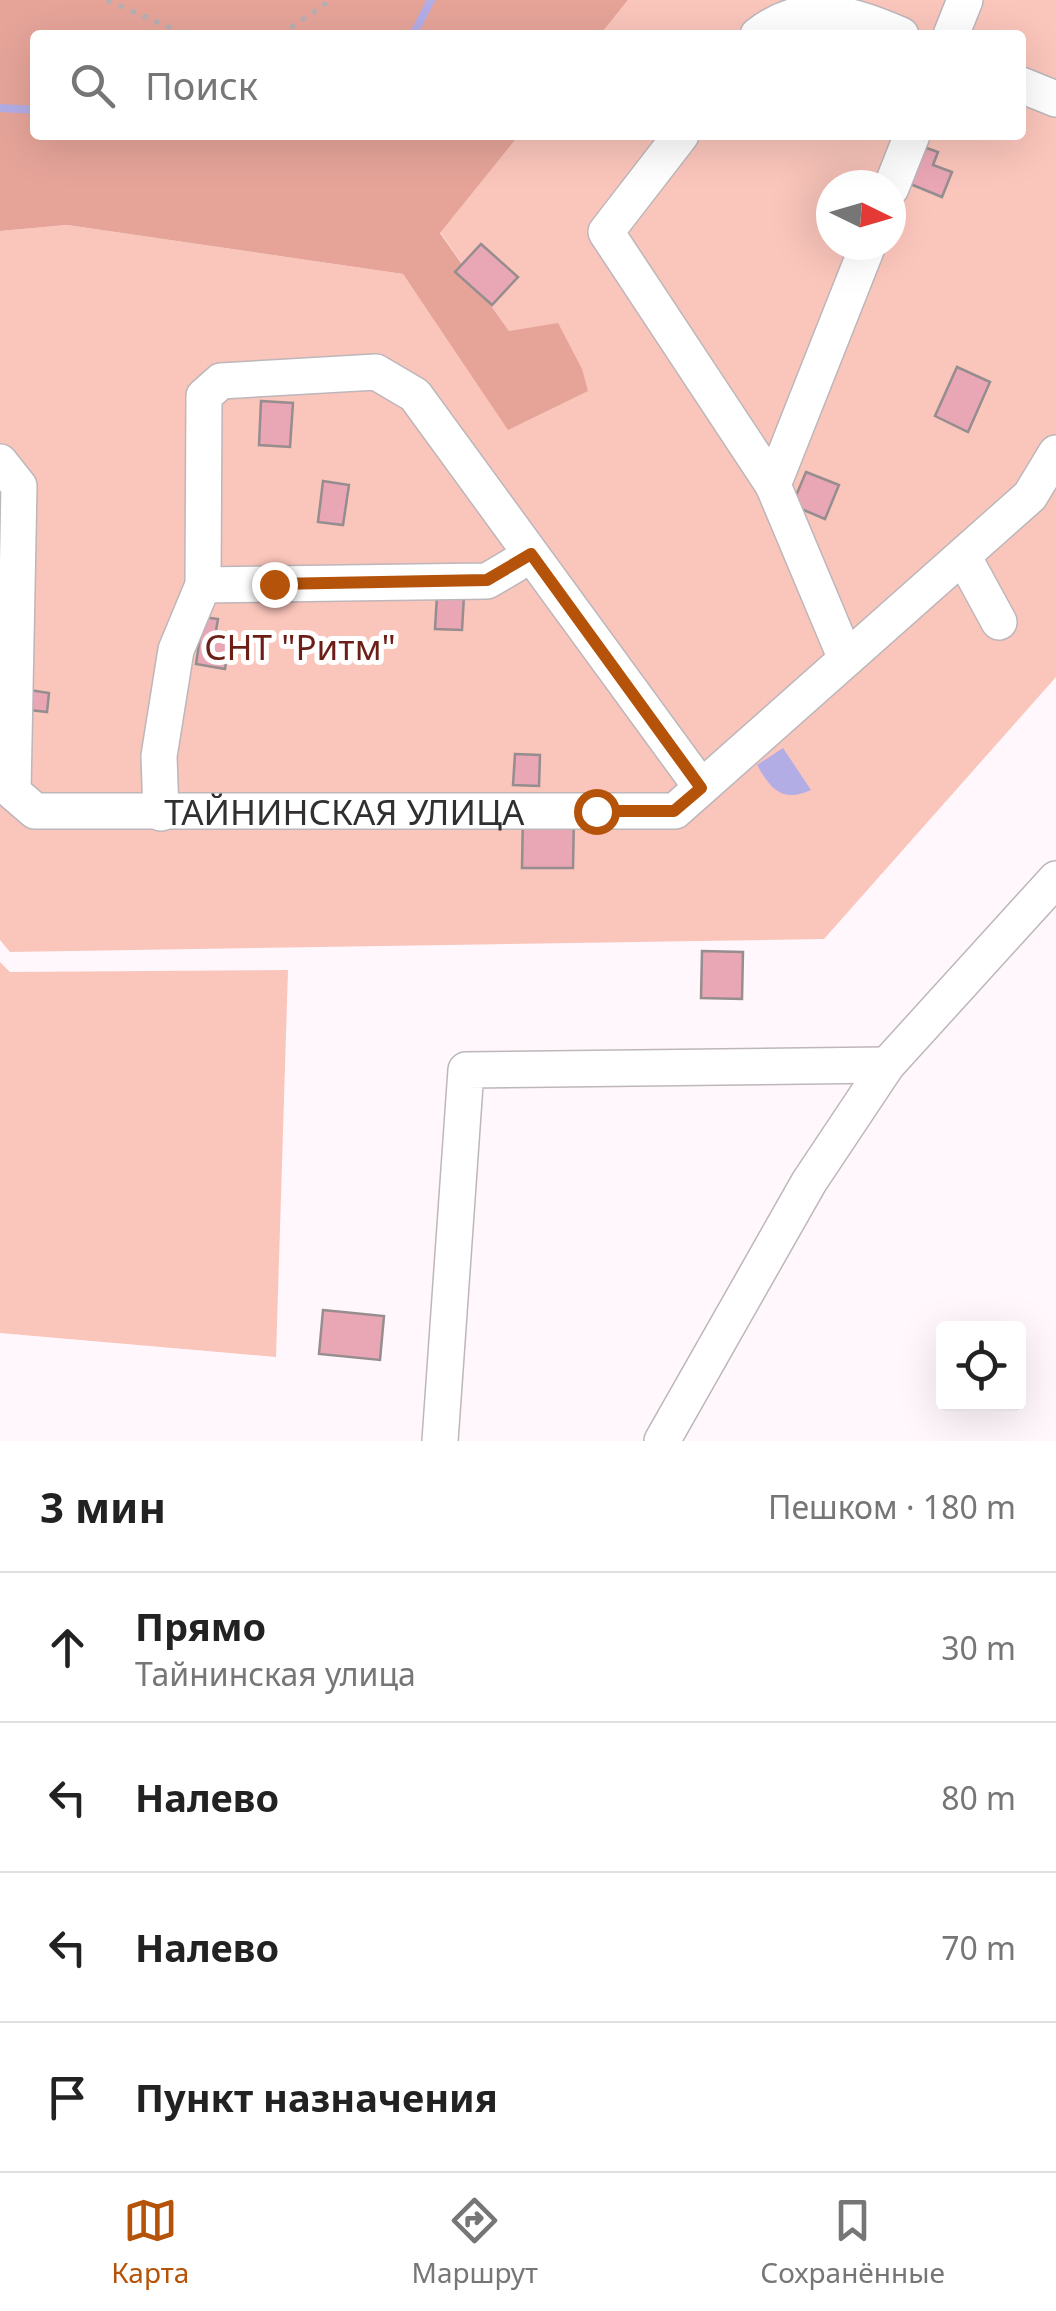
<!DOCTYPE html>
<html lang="ru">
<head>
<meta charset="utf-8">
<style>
	body { margin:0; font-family:"Noto Sans",sans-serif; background:#f2f2f2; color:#222 }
	.controls { position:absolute; right:30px; bottom:30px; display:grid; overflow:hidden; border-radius:10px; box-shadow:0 10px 40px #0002 }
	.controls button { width:90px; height:90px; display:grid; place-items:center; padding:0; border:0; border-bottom:2px solid #e0e0e0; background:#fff; color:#222; font:50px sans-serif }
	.compass { position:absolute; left:816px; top:170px; width:90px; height:90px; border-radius:50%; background:#fff; box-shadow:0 10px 40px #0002; rotate:95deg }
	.stop { position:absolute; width:30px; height:30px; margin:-22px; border:8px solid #b45309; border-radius:50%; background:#fff }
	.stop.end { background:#b45309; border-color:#fff; box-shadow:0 2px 10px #0008 }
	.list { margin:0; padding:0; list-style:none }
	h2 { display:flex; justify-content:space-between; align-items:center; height:130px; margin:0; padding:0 40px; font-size:42px }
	h2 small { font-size:32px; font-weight:400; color:#767676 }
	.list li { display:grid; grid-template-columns:65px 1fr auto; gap:30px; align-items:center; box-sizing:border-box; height:150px; padding:0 40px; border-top:2px solid #e0e0e0 }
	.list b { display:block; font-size:38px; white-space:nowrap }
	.list p { margin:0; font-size:32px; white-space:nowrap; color:#767676 }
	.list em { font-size:32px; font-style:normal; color:#767676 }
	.icon { flex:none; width:55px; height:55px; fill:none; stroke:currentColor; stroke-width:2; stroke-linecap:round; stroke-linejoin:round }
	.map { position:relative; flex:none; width:1056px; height:1441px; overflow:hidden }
	.search { position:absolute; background:#fff; box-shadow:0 10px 40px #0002; left:30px; right:30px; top:30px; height:110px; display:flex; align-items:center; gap:25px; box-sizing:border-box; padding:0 35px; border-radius:10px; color:#767676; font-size:38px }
	.sheet { height:730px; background:#fff }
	nav { display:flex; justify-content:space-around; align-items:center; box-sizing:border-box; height:140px; border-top:2px solid #e0e0e0; background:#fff; font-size:28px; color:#767676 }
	nav a { display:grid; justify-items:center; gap:5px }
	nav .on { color:#b45309 }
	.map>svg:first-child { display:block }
	.green { fill:#fac5bb; fill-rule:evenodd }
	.forest { fill:#e6a499 }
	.water { fill:#b3ade6 }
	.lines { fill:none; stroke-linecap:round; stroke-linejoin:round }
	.stream { stroke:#b3ade6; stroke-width:8 }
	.building { fill:#e9a6b5; stroke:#968d8f; stroke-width:2.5 }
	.minor-casing { stroke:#bdb6ba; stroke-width:38 }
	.path { stroke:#b5afb3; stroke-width:5; stroke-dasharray:5 8; stroke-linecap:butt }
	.minor { stroke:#fff; stroke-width:35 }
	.route { stroke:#b45309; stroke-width:12 }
	.labels { text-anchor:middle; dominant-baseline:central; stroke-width:10; stroke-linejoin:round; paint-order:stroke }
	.park-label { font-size:35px; fill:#6c1f17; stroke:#fff }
	.street-label { font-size:35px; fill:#322f31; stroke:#fff }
</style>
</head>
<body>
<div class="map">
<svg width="1056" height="1441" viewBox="0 0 1056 1441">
	<rect width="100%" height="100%" fill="#fff7fc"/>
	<!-- green -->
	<g class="green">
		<path d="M628 0H1056V677L824 939 10 952 0 940V231L67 225 403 274 509 429V331L440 232 519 135H1021V35H600ZM831 185H891V245H831Z"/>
		<path d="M0 962 10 972 288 970 276 1357 0 1333Z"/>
	</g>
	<!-- forest -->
	<path class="forest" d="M0 0H628L600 35H35V135H519L440 233 509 331 558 323 582 369 588 391 508 430 403 274 67 225 0 231Z"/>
	<!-- water -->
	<path class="water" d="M783 748 811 790C783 803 771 790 757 765Z"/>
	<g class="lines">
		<!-- stream -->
		<g class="stream">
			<path d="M413 35 431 0"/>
			<path d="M0 108 35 110"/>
		</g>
	</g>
	<!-- building -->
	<g class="building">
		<path d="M918 145 938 152 933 165 952 172 942 197 903 181Z"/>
		<path d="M481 244 518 277 492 305 455 272Z"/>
		<path d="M957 367 990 382 968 432 935 416Z"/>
		<path d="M261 401 293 403 290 447 259 445Z"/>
		<path d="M806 472 839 485 825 519 792 505Z"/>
		<path d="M323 481 349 485 343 525 318 522Z"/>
		<path d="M437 595 464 596 462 630 435 629Z"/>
		<path d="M203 617 218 619 216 631 230 633 225 669 196 664Z"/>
		<path d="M23 689 49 693 47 712 21 709Z"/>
		<path d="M515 754 540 755 539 786 513 785Z"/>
		<path d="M523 814 574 815 573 868H522Z"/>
		<path d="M702 951 743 952 742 999 701 998Z"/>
		<path d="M323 1310 384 1316 380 1360 319 1354Z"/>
	</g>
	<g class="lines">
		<!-- minor casing -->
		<g class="minor-casing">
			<g id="minor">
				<path d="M758 35C803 0 845 11 901 35"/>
				<path d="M951 35 965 0"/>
				<path d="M1021 85 1056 99"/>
				<path d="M681 135 606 232 773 485"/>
				<path d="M891 188 912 135"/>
				<path id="s1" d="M0 462 19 486 13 792 35 811H675L1030 496 1056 453"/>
				<path d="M963 556 999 622"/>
				<path d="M203 585 487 581 531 555"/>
				<path d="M846 659 773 485 868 245"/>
				<path d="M161 813 159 756 176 650 203 585 204 396 221 381 376 372 415 395 701 787"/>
				<path d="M440 1441 466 1070 887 1065"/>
				<path d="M662 1441 809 1182 887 1065 1056 879"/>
			</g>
		</g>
		<!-- path -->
		<g class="path">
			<path d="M107 0 187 35"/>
			<path d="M280 35 331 0"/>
		</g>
		<!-- minor -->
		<use href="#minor" class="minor"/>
	</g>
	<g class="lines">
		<!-- route -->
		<path class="route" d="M274 584 487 580 531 554 701 788 674 811H596"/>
	</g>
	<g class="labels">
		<!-- park labels -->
		<g class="park-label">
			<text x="300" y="646">СНТ "Ритм"</text>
		</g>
		<!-- street labels -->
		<g class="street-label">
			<text stroke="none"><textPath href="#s1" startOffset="675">ТАЙНИНСКАЯ УЛИЦА</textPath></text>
		</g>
	</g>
</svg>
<div class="controls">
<button><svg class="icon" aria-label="locate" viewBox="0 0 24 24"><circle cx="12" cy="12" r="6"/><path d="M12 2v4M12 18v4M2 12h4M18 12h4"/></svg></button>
</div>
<svg class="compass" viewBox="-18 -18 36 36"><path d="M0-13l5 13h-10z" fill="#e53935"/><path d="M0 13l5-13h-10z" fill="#767676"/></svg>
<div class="stop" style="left:596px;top:811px"></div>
<div class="stop end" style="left:274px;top:584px"></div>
<div class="search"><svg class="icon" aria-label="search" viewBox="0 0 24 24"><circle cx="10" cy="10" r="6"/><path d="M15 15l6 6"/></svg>Поиск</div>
</div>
<section class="sheet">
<h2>3 мин<small>Пешком · 180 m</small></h2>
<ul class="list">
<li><svg class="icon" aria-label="ahead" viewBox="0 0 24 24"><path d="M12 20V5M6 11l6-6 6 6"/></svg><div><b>Прямо</b><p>Тайнинская улица</p></div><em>30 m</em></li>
<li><svg class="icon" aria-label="left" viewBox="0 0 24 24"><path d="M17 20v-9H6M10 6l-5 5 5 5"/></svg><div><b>Налево</b></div><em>80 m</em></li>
<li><svg class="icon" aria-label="left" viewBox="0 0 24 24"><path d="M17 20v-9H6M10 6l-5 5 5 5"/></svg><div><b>Налево</b></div><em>70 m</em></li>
<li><svg class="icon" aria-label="arrive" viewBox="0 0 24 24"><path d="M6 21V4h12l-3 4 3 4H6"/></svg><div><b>Пункт назначения</b></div></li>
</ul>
</section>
<nav>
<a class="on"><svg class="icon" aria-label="map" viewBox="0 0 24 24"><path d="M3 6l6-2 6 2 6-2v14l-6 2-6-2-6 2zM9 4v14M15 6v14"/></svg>Карта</a>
<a><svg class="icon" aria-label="directions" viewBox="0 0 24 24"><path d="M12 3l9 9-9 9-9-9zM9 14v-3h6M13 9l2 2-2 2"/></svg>Маршрут</a>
<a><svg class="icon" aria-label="saved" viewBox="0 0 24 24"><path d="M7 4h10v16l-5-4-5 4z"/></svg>Сохранённые</a>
</nav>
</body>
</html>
